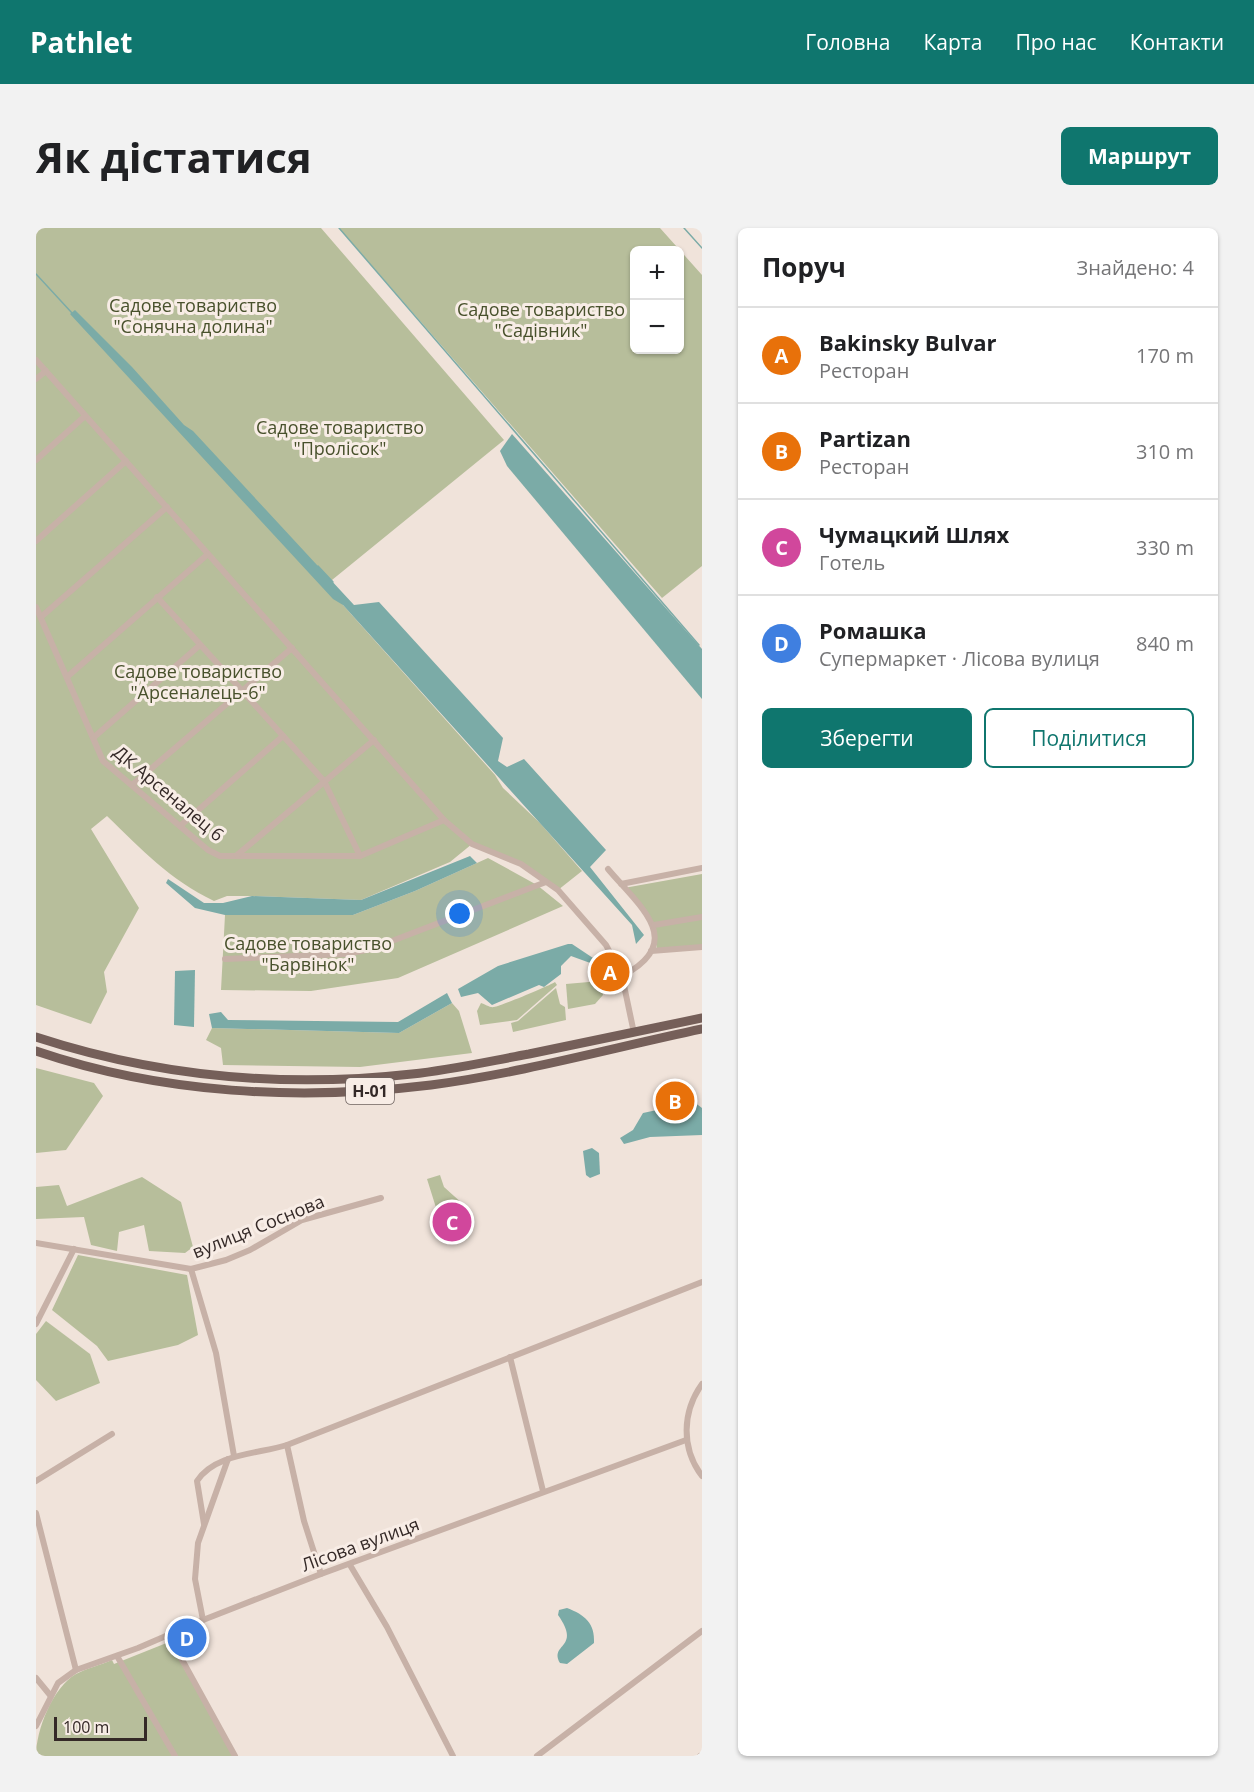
<!DOCTYPE html>
<html lang="uk">
<head>
<meta charset="utf-8">
<style>
	body { margin:0; font-family:"Open Sans",sans-serif; background:#f2f2f2; color:#202124 }
	.controls { position:absolute; right:18px; top:18px; display:grid; overflow:hidden; border-radius:9px; box-shadow:0 2px 4px #0004 }
	.controls button { width:54px; height:54px; display:grid; place-items:center; padding:0; border:0; border-bottom:2px solid #e0e0e0; background:#fff; color:#202124; font:30px sans-serif }
	.scale { position:absolute; left:18px; bottom:15px; width:93px; box-sizing:border-box; padding-left:6px; border:3px solid #342927; border-top:0; font-size:16px; line-height:21px; white-space:nowrap; color:#342927; -webkit-text-stroke:4px #f8ede6; paint-order:stroke }
	.you { position:absolute; left:424px; top:686px; width:21px; height:21px; margin:-15px; border:4px solid #fff; border-radius:50%; background:#1a73e8; box-shadow:0 0 0 9px #1a73e833 }
	.badge { display:grid; place-items:center; width:39px; height:39px; border-radius:50%; background:#0f766e; color:#fff; font-size:20px; font-weight:700 }
	.pin { position:absolute; translate:-50% -50%; border:3px solid #fff; box-shadow:0 2px 6px #0006 }
	.list { margin:0; padding:0; list-style:none }
	h2 { display:flex; justify-content:space-between; align-items:center; height:78px; margin:0; padding:0 24px; font-size:26px }
	h2 small { font-size:20px; font-weight:400; color:#757577 }
	.list li { display:grid; grid-template-columns:39px 1fr auto; gap:18px; align-items:center; box-sizing:border-box; height:96px; padding:0 24px; border-top:2px solid #e0e0e0 }
	.list b { display:block; font-size:22px; white-space:nowrap }
	.list p { margin:0; font-size:20px; white-space:nowrap; color:#757577 }
	.list em { font-size:20px; font-style:normal; color:#757577 }
	.actions { display:flex; gap:12px; padding:18px 24px }
	.actions a { flex:1; padding:14px 0; border:2px solid #0f766e; border-radius:9px; text-align:center; font-size:21px; color:#0f766e }
	.actions .main { background:#0f766e; color:#fff }
	.map { position:relative; flex:none; width:666px; height:1528px; overflow:hidden; border-radius:9px }
	header { display:flex; align-items:center; gap:36px; box-sizing:border-box; height:84px; padding:0 30px; background:#0f766e; color:#fff }
	header strong { font-size:28px }
	nav { display:flex; gap:33px; margin-inline-start:auto; font-size:21px }
	.intro { display:flex; align-items:center; justify-content:space-between; box-sizing:border-box; height:144px; padding:0 36px }
	h1 { margin:0; font-size:42px }
	.button { padding:15px 27px; border-radius:9px; background:#0f766e; color:#fff; font-size:21px; font-weight:700 }
	main { display:flex; gap:36px; padding:0 36px }
	aside { flex:1; background:#fff; border-radius:9px; box-shadow:0 2px 4px #0004 }
	.map>svg:first-child { display:block }
	.green { fill:#b7be9b; fill-rule:evenodd }
	.water { fill:#7baba7 }
	.lines { fill:none; stroke-linecap:round; stroke-linejoin:round }
	.stream { stroke:#7baba7; stroke-width:1.5 }
	.minor { stroke:#c7b1a7; stroke-width:6 }
	.primary { stroke:#755f59; stroke-width:9 }
	.labels { text-anchor:middle; dominant-baseline:central; stroke-width:6; stroke-linejoin:round; paint-order:stroke }
	.shield { fill:#f8ede6; stroke:#6f6460; stroke-width:1.5 }
	.shield-label { font-size:16px; font-weight:bold; fill:#342927 }
	.park-label { font-size:18px; fill:#48512c; stroke:#f8ede6 }
	.street-label { font-size:18px; fill:#342927; stroke:#f8ede6 }
</style>
</head>
<body>
<header>
<strong>Pathlet</strong>
<nav><a>Головна</a><a>Карта</a><a>Про нас</a><a>Контакти</a></nav>
</header>
<div class="intro"><h1>Як дістатися</h1><a class="button">Маршрут</a></div>
<main>
<div class="map">
<svg width="666" height="1528" viewBox="0 0 666 1528">
	<rect width="100%" height="100%" fill="#f0e3da"/>
	<!-- green -->
	<g class="green">
		<path d="M0 0H285L468 212 296 352 307 377 459 547 467 560 504 595 546 643 522 662 485 636 436 616 414 634 325 672 216 668H191L178 673C133 651 106 622 71 588L55 601 103 680 68 744 71 764 55 796 0 777Z"/>
		<path d="M303 0H624L666 47V338L626 370ZM598 22H644V122H598Z"/>
		<path d="M452 630 501 657 527 678 362 750 275 763 185 762 189 687H317L379 663Z"/>
		<path d="M666 646V721L621 723 618 697 588 660Z"/>
		<path d="M564 753 567 767 559 776 532 781 530 756Z"/>
		<path d="M519 754 521 757 481 792 444 797 441 783 445 775C449 776 454 780 458 779 465 778 515 757 519 754Z"/>
		<path d="M520 760 524 776 529 779 530 792 477 804 475 795 482 793Z"/>
		<path d="M416 775 423 783 436 825 324 839 187 837 185 820 170 812 176 800 363 805Z"/>
		<path d="M0 840 58 855 67 868 30 922 0 925Z"/>
		<path d="M404 947 408 959 428 977 402 986 391 951Z"/>
		<path d="M106 949 145 974 157 1019 149 1025 113 1023 108 997 83 1004 81 1023 55 1017 48 989 0 991V959L23 957 31 978Z"/>
		<path d="M42 1027 151 1047 162 1107 142 1117 72 1133 61 1118 16 1082Z"/>
		<path d="M10 1093 54 1126 64 1155 20 1173 0 1152V1106Z"/>
		<path d="M133 1414 198 1528H0C0 1502 17 1459 40 1446 51 1440 65 1437 76 1432L78 1436Z"/>
	</g>
	<!-- water -->
	<g class="water">
		<path d="M39 82 96 139 148 197 157 203 318 377 343 374 467 510 462 533 471 539 488 531 570 622 554 639 608 707 600 716 596 697 307 377 297 371 34 86Z"/>
		<path d="M476 206 666 421V471L471 238 464 223Z"/>
		<path d="M434 628 441 635 379 663 317 687H189L159 680 130 655 132 651 168 675H187L216 668 325 672Z"/>
		<path d="M532 716H536L560 732 575 733 577 739 568 740 535 728 525 738V746L508 759 503 757 456 777 442 765 425 769 422 761 462 738Z"/>
		<path d="M159 742 158 799 138 797 139 743Z"/>
		<path d="M411 765 416 775 363 805 176 800 173 786 185 784 192 792 362 794Z"/>
		<path d="M658 874 666 880V907L614 909 588 916 584 910 597 902 607 885Z"/>
		<path d="M556 920 563 925 564 946 554 950 550 947 547 923Z"/>
		<path d="M531 1380C549 1387 559 1395 558 1415L531 1436 524 1435C513 1415 546 1421 522 1387L523 1382Z"/>
	</g>
	<g class="lines">
		<!-- stream -->
		<g class="stream">
			<path d="M303 0 663 417"/>
			<path d="M648 0 666 20"/>
			<path d="M0 46 36 85"/>
			<path d="M282 338 297 354"/>
		</g>
		<!-- minor -->
		<g class="minor">
			<path d="M0 132 408 592 436 616 485 636 522 662 570 717 586 748 598 805"/>
			<path d="M0 151 10 143"/>
			<path d="M0 232 49 188"/>
			<path d="M0 313 90 233"/>
			<path d="M121 369 288 553 324 628"/>
			<path d="M0 379 67 533 172 622 184 628H324L408 592"/>
			<path d="M5 389 131 279"/>
			<path d="M31 449 172 326"/>
			<path d="M57 510 164 417"/>
			<path d="M96 557 256 420"/>
			<path d="M144 598 247 508"/>
			<path d="M201 627 338 512"/>
			<path d="M572 641C603 678 652 714 586 748"/>
			<path d="M585 656 666 640"/>
			<path d="M618 697 666 689"/>
			<path d="M615 723 666 719"/>
			<path d="M189 731 310 726 335 721 510 654"/>
			<path d="M0 1015 155 1041"/>
			<path d="M0 1096 38 1021"/>
			<path d="M474 1129 507 1263"/>
			<path d="M666 1156C646 1184 645 1220 666 1248"/>
			<path d="M251 1217 268 1293 285 1346"/>
			<path d="M198 1228 180 1125 155 1041 190 1032 214 1022 266 992 345 970"/>
			<path d="M0 1253 76 1206"/>
			<path d="M0 1285 40 1442"/>
			<path d="M168 1296 161 1253C179 1225 223 1226 251 1217L666 1054"/>
			<path d="M314 1337 351 1399 417 1528"/>
			<path d="M167 1392 159 1351 162 1315 192 1231"/>
			<path d="M133 1408 199 1528"/>
			<path d="M81 1428 139 1528"/>
			<path d="M0 1450 14 1467"/>
			<path d="M0 1498 22 1455 40 1442 102 1420 167 1392 285 1346 650 1212"/>
			<path d="M501 1528 666 1403"/>
			<path d="M664 1528 666 1527"/>
		</g>
		<!-- primary -->
		<g class="primary">
			<path d="M0 809C122 849 249 860 376 846 415 842 454 833 493 826 551 814 608 802 666 790"/>
			<path d="M0 823C126 866 264 873 395 857 486 845 576 820 666 801"/>
		</g>
	</g>
	<g class="labels">
		<!-- shield labels -->
		<rect class="shield" x="310" y="850" width="48" height="26" rx="4.5"/>
		<g class="shield-label">
			<text x="334" y="863">Н-01</text>
		</g>
		<!-- park labels -->
		<g class="park-label">
			<text x="157" y="77">Садове товариство<tspan x="157" dy="21">"Сонячна долина"</tspan></text>
			<text x="505" y="81">Садове товариство<tspan x="505" dy="21">"Садівник"</tspan></text>
			<text x="304" y="199">Садове товариство<tspan x="304" dy="21">"Пролісок"</tspan></text>
			<text x="162" y="443">Садове товариство<tspan x="162" dy="21">"Арсеналець-6"</tspan></text>
			<text x="272" y="715">Садове товариство<tspan x="272" dy="21">"Барвінок"</tspan></text>
		</g>
		<!-- street labels -->
		<g class="street-label">
			<text transform="translate(133 565) rotate(40)">ДК Арсеналец 6</text>
			<text transform="translate(222 998) rotate(-22)">вулиця Соснова</text>
			<text transform="translate(324 1316) rotate(-20)">Лісова вулиця</text>
		</g>
	</g>
</svg>
<div class="controls">
<button>+</button>
<button>−</button>
</div>
<div class="scale">100 m</div>
<div class="you"></div>
<div class="pin badge" style="left:574px;top:744px;background:#e8710a">A</div>
<div class="pin badge" style="left:639px;top:873px;background:#e8710a">B</div>
<div class="pin badge" style="left:416px;top:994px;background:#d1479c">C</div>
<div class="pin badge" style="left:151px;top:1410px;background:#3f7fe0">D</div>
</div>
<aside>
<h2>Поруч<small>Знайдено: 4</small></h2>
<ul class="list">
<li><span class="badge" style="background:#e8710a">A</span><div><b>Bakinsky Bulvar</b><p>Ресторан</p></div><em>170 m</em></li>
<li><span class="badge" style="background:#e8710a">B</span><div><b>Partizan</b><p>Ресторан</p></div><em>310 m</em></li>
<li><span class="badge" style="background:#d1479c">C</span><div><b>Чумацкий Шлях</b><p>Готель</p></div><em>330 m</em></li>
<li><span class="badge" style="background:#3f7fe0">D</span><div><b>Ромашка</b><p>Супермаркет · Лісова вулиця</p></div><em>840 m</em></li>
</ul>
<div class="actions"><a class="main">Зберегти</a><a>Поділитися</a></div>
</aside>
</main>
</body>
</html>
